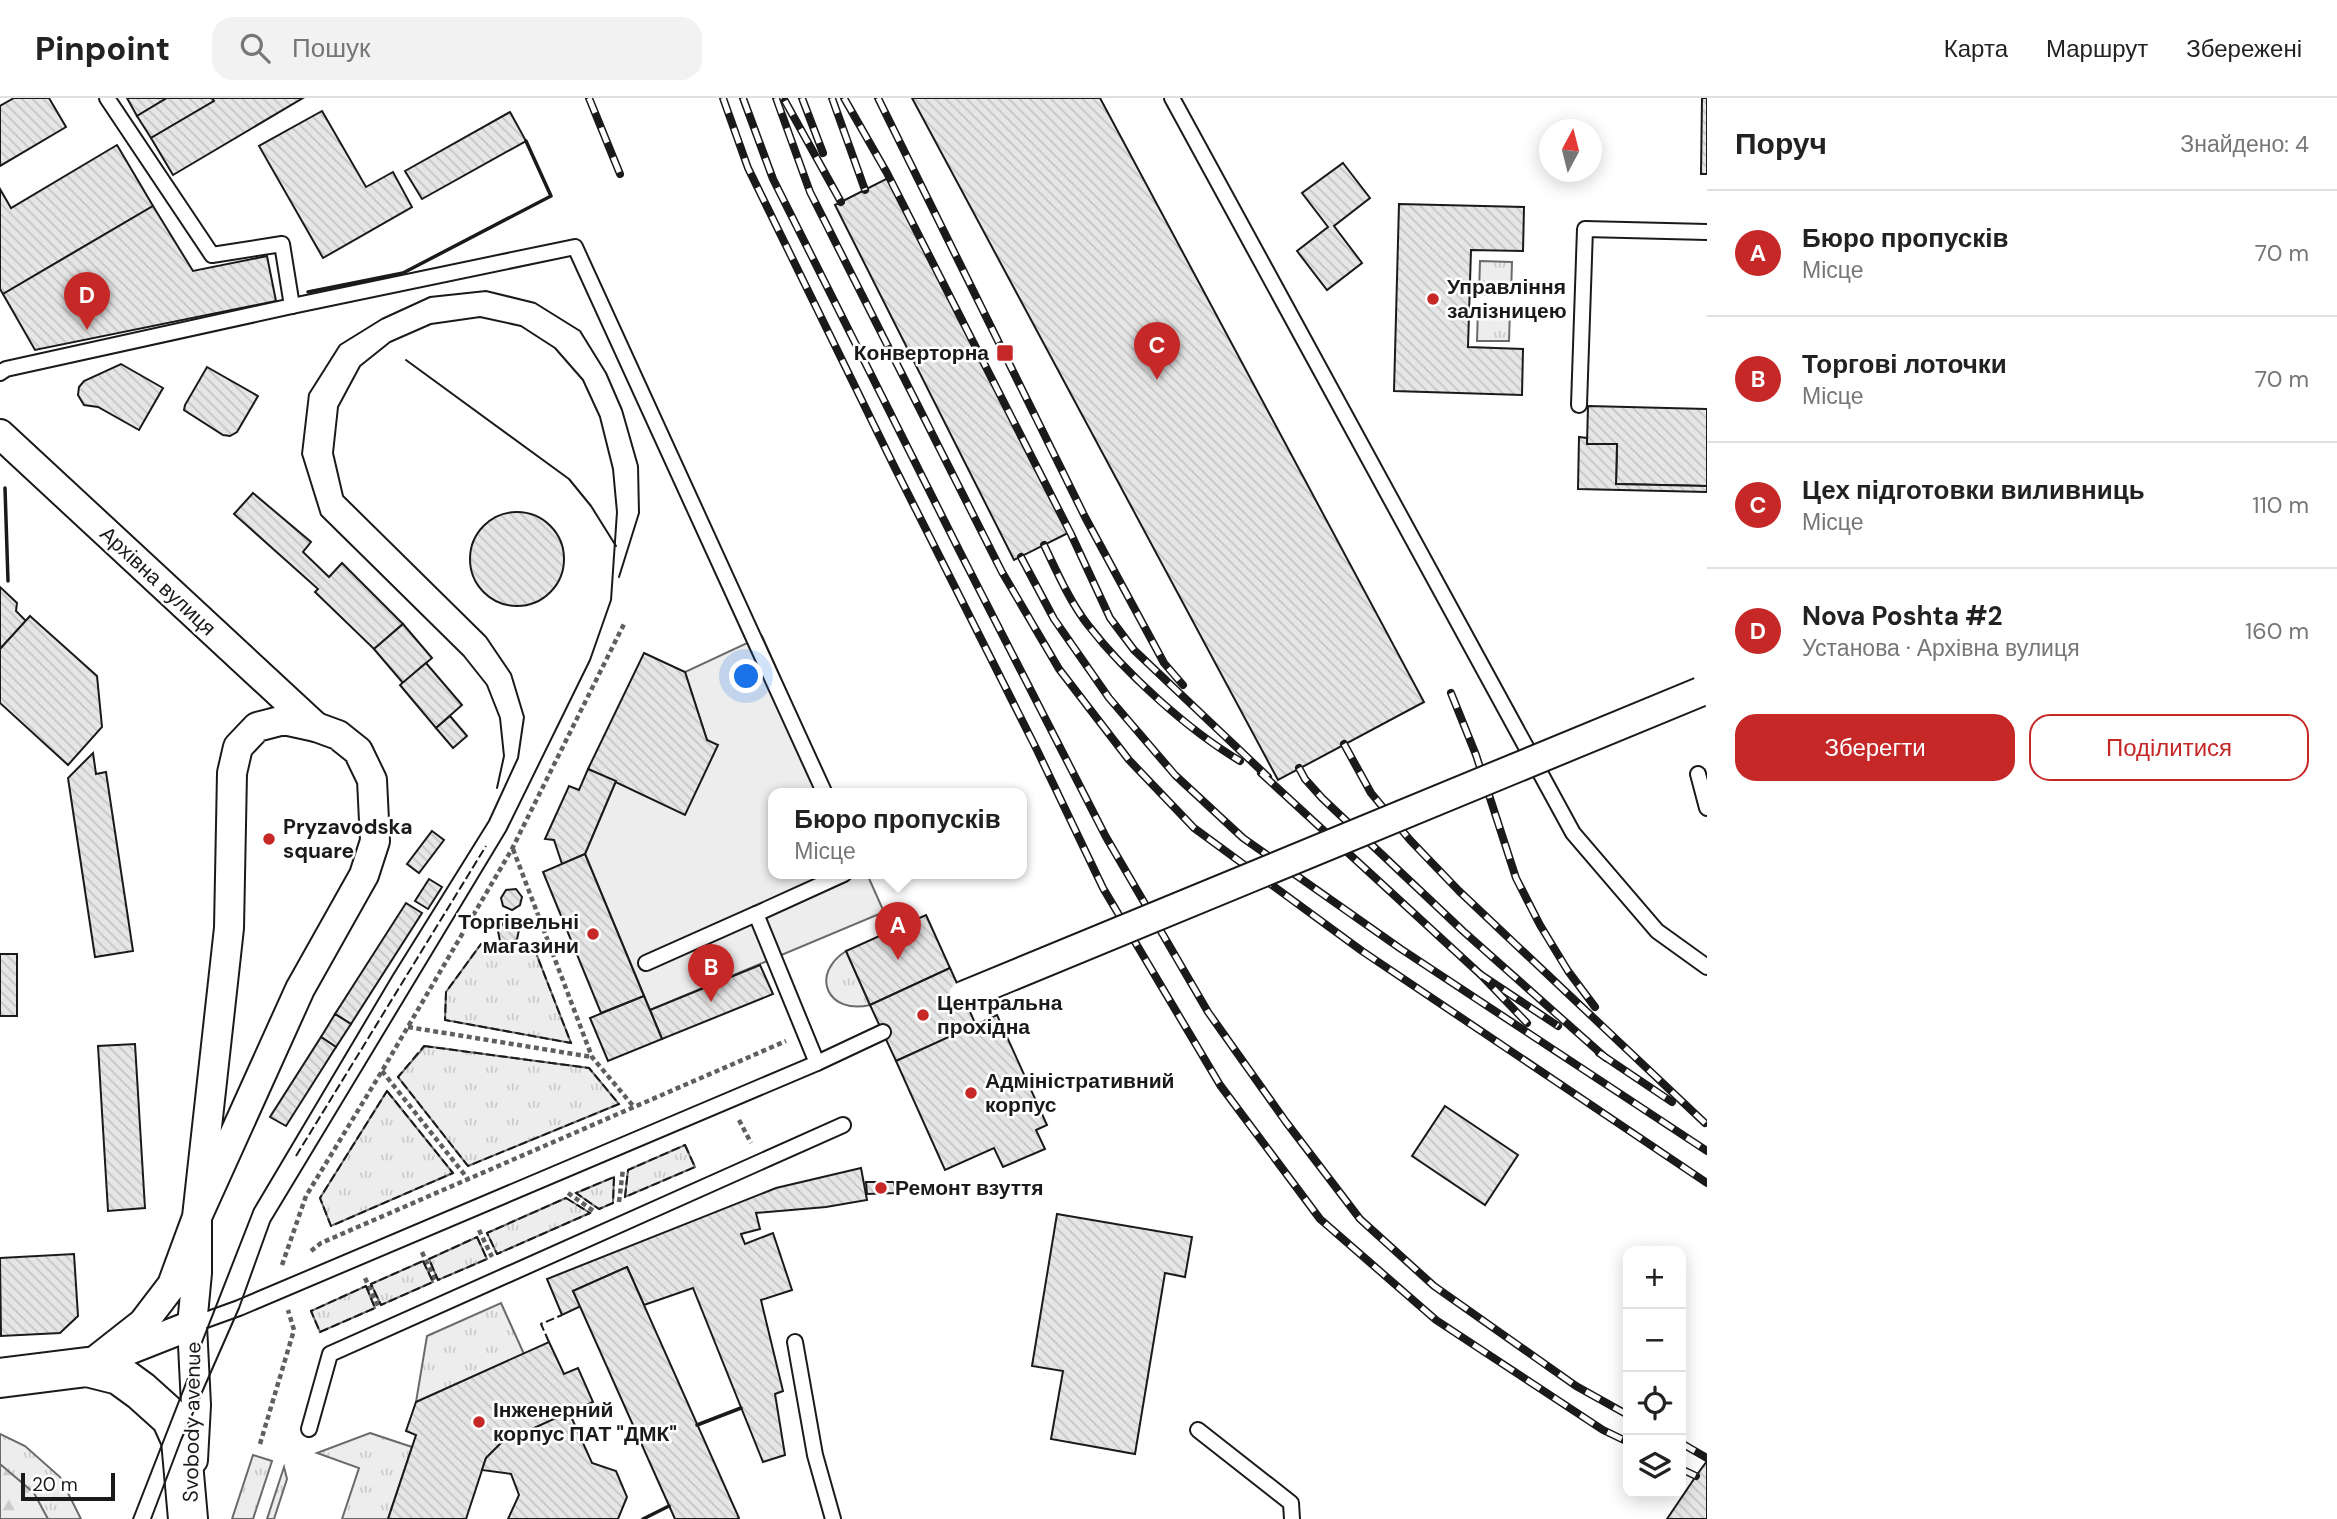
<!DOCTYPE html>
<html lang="uk">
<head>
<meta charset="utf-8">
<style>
	body { margin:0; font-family:"DM Sans",sans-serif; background:#f2f2f2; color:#222 }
	.controls { position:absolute; right:21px; bottom:21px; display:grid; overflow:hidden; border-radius:14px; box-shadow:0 4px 18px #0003 }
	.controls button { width:63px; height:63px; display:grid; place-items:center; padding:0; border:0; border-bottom:2px solid #e0e0e0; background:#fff; color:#222; font:35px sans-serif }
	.compass { position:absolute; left:1539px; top:21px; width:63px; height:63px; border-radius:50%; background:#fff; box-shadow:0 4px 18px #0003; rotate:7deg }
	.scale { position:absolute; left:21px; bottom:18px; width:94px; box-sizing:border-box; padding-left:7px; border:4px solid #1a1a1a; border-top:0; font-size:19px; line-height:24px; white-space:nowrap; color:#1a1a1a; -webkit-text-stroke:5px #fff; paint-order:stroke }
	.you { position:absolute; left:747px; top:579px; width:24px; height:24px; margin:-18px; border:5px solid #fff; border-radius:50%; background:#1a73e8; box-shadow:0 0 0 10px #1a73e833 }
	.badge { display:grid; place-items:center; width:46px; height:46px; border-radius:50%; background:#c62828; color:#fff; font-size:23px; font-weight:700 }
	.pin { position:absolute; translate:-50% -58px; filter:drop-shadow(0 2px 4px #0008) }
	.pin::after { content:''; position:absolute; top:37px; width:24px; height:21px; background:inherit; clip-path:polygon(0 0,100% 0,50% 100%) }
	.popup { position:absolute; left:768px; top:690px; width:259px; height:91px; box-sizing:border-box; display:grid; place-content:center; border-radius:14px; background:#fff; filter:drop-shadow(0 2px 5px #0005); font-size:23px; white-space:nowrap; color:#767676 }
	.popup b { font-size:26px; color:#222 }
	.popup::after { content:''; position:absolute; left:50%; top:100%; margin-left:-14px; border:14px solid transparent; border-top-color:#fff }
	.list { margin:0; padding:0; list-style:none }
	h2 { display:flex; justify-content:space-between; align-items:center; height:91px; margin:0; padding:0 28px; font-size:30px }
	h2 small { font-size:23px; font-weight:400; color:#767676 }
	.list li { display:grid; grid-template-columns:46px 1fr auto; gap:21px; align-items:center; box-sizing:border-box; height:126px; padding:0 28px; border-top:2px solid #e0e0e0 }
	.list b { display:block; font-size:26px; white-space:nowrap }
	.list p { margin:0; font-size:23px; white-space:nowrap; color:#767676 }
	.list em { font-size:23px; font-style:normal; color:#767676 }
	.actions { display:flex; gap:14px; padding:21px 28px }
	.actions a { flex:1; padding:16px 0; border:2px solid #c62828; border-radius:21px; text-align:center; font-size:24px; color:#c62828 }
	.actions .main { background:#c62828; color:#fff }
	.icon { flex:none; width:38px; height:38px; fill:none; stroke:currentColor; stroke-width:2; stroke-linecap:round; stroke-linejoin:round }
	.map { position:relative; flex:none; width:1707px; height:1421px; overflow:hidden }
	header { display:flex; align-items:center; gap:42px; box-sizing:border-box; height:98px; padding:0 35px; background:#fff; border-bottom:2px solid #e0e0e0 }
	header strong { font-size:33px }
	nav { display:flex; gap:38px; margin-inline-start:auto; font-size:24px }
	.search { width:490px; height:63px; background:#f2f2f2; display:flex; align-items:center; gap:18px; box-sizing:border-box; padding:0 24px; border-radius:21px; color:#767676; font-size:26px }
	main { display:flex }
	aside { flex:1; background:#fff }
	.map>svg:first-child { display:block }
	.grass { fill:url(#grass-tufts); stroke:#6a6a6a; stroke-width:2 }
	.forest { fill:url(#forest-firs); stroke:#6a6a6a; stroke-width:2 }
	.built { fill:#ededed; stroke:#6a6a6a; stroke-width:2 }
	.building { fill:url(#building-back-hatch); stroke:#1a1a1a; stroke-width:2 }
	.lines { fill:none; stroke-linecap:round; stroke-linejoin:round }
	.service-casing { stroke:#1a1a1a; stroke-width:18 }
	.minor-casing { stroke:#1a1a1a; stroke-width:32 }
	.secondary-casing { stroke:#1a1a1a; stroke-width:42 }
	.path { stroke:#5f5f5f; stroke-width:4.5; stroke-dasharray:5 3.5; stroke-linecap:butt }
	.service { stroke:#fff; stroke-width:14 }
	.minor { stroke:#fff; stroke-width:28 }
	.secondary { stroke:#fff; stroke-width:38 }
	.tram { stroke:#1a1a1a; stroke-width:2 }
	.rail-casing { stroke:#1a1a1a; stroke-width:8 }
	.rail { stroke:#fff; stroke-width:5; stroke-dasharray:16; stroke-linecap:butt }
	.minor-bridge-casing { stroke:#1a1a1a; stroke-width:32; stroke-linecap:butt }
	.minor-bridge { stroke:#fff; stroke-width:28 }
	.fence { stroke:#1a1a1a; stroke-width:2; stroke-dasharray:9 3.5; stroke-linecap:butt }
	.wall { stroke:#1a1a1a; stroke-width:3.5 }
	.poi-dot { fill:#c62828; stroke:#fff; stroke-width:2.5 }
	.labels { text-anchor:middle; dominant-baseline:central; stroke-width:5; stroke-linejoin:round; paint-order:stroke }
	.poi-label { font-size:21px; font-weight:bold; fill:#1a1a1a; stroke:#fff; text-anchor:start }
	.street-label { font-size:21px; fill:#1a1a1a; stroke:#fff }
</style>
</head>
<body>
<header>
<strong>Pinpoint</strong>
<div class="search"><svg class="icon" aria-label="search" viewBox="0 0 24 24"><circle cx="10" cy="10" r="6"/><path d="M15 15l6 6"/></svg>Пошук</div>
<nav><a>Карта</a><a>Маршрут</a><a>Збережені</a></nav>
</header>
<main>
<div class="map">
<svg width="1707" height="1421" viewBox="0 0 1707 1421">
	<defs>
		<pattern id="grass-tufts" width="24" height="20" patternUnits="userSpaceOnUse" patternTransform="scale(1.75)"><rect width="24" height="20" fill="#ededed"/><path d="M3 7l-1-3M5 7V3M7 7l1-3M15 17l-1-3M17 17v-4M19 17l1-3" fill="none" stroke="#cbcbcb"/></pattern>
		<pattern id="forest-firs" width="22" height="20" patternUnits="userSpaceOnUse" patternTransform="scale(1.75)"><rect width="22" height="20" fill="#ededed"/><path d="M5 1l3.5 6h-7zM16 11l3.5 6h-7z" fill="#cbcbcb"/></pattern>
		<pattern id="building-back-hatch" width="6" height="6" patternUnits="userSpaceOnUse" patternTransform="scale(1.75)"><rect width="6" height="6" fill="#e6e6e6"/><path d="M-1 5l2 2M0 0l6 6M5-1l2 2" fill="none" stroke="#c5c5c5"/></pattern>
	</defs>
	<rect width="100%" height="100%" fill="#fff"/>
	<!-- grass -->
	<g class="grass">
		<path d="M1480 163 1512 164 1511 197 1479 196Z"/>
		<path d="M1478 210 1510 211 1509 243H1477Z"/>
		<path d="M481 846 536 855 571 945 445 922 446 894Z"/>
		<path d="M846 853 870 907C828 917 809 877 846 853Z"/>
		<path d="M425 948 589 970 619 1006 468 1068 398 979Z"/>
		<path d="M387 993 453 1075 331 1128 320 1100Z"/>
		<path d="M685 1047 695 1069 625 1099 628 1072Z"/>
		<path d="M614 1079 613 1105 599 1111 576 1095Z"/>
		<path d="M566 1100 590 1115 497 1156 487 1135Z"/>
		<path d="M477 1139 487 1161 438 1182 429 1161Z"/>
		<path d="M423 1163 433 1184 381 1207 371 1186Z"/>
		<path d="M366 1188 375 1210 320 1234 311 1213Z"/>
		<path d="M501 1205 524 1256 416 1304 427 1238Z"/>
		<path d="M370 1335 412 1349 388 1421H342L359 1370 317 1355Z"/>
		<path d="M0 1336 25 1348 60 1379 81 1421H0Z"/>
		<path d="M253 1357 272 1363 253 1421H232Z"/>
		<path d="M284 1369 287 1381 274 1421H267Z"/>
	</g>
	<!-- forest -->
	<path class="forest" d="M0 1366 34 1395 48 1421H0Z"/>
	<!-- built -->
	<path class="built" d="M762 538 832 696H774V776H867L884 814 650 912 585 756 616 683 707 642 685 574Z"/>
	<!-- building -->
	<g class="building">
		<path d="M14 0H49L66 29 0 68V8Z"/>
		<path d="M127 0H167L137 18Z"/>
		<path d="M167 0H212L214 3 151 40 137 18Z"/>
		<path d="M212 0H303L173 77 151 40 214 3Z"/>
		<path d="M912 0H1100L1424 604 1278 682Z"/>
		<path d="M1702 0H1707V76H1701Z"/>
		<path d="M322 13 366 89 393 74 412 109 323 160 259 48Z"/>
		<path d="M510 14 526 43 422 101 405 73Z"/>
		<path d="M117 47 153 108 3 196 0 191V91L11 110Z"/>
		<path d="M1343 65 1370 100 1334 128 1362 165 1327 192 1297 153 1328 129 1302 95Z"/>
		<path d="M888 80 1068 435 1014 462 835 107Z"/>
		<path d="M1399 106 1524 109 1523 153 1471 152 1468 249 1523 251 1522 297 1394 293Z"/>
		<path d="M153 108 193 173 267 158 276 203 35 252 3 196Z"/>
		<path d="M121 266 163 290 139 332 98 309 84 307 78 297 79 289 84 283Z"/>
		<path d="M207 269 258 298 237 334 230 338 223 337 184 312 185 307Z"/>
		<path d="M1588 308 1707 311V388L1616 386 1617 346H1587Z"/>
		<path d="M1579 339 1587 340V346H1617L1616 386 1707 388V394L1578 391Z"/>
		<path d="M253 395 311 444 303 454 329 479 342 465 403 526 374 551 315 494 318 491 234 416Z"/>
		<circle cx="517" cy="461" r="47"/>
		<path d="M0 489 17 505 16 513 26 523 0 551Z"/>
		<path d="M30 518 97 578 102 629 68 667 0 605V551Z"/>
		<path d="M403 526 432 560 403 585 374 551Z"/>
		<path d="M644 555 685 574 707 642 718 647 685 717 588 671Z"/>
		<path d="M426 565 462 607 436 630 400 587Z"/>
		<path d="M450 618 467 638 453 650 436 630Z"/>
		<path d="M93 655 96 676 106 674 133 853 95 859 68 680Z"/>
		<path d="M588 671 616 683 585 756 562 766 554 742 545 741 569 688 579 692Z"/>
		<path d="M432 733 444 742 419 775 407 766Z"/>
		<path d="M585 756 644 898 601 915 543 774Z"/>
		<path d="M429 781 442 789 428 811 415 803Z"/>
		<path d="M516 791 522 799 520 807 512 812 503 808 501 800 506 792Z"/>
		<path d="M406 805 422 815 351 926 335 916Z"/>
		<path d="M926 817 950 870 870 907 846 853Z"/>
		<path d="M503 825H513L519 832 517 841 509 846 500 843 498 833Z"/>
		<rect x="0" y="856" width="17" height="62"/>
		<path d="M760 867 773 896 662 941 650 912Z"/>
		<path d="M950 870 976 927 896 963 870 907Z"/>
		<path d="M644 898 662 941 608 963 590 920Z"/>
		<path d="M335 916 351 926 336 949 321 939Z"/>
		<path d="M997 917 1047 1027 1036 1032 1045 1051 1003 1069 994 1050 945 1072 896 963Z"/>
		<path d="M321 939 336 949 286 1028 270 1019Z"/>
		<path d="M135 946 145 1110 108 1113 98 948Z"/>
		<path d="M1445 1008 1518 1057 1485 1107 1412 1058Z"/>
		<path d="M861 1070 867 1102 826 1109 756 1115 760 1131 741 1136 745 1146 773 1135 792 1192 761 1202 783 1293 775 1296 785 1357 763 1364 693 1190 644 1207 627 1169 573 1193 581 1208 562 1217 547 1181 776 1090Z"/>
		<path d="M866 1084H894L896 1095 867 1096Z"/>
		<path d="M1057 1116 1192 1139 1185 1179 1165 1175 1135 1356 1051 1341 1063 1273 1032 1268Z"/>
		<path d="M74 1156 78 1218 60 1235 1 1238 0 1160Z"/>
		<path d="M627 1169 739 1420 737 1421H675L573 1193Z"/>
		<path d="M549 1244 564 1276 578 1270 593 1304 501 1345 486 1360 466 1421H388L416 1337 406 1333 416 1304Z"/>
		<path d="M569 1314 592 1365 616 1373 627 1399 618 1421H508L519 1397 511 1376 482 1372 486 1360 501 1345Z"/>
		<path d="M1707 1363V1421H1667L1696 1378Z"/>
	</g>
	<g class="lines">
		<!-- service casing -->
		<g class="service-casing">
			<g id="service">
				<path d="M107 0 212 157 282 146 292 208"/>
				<path d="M1172 0 1573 735 1657 833 1707 869"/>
				<path d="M0 275 6 271 292 208 575 149 825 696"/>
				<path d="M1579 307 1585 131 1707 134"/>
				<path d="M1698 676 1707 710"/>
				<path d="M646 865 756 816"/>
				<path d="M817 965 756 816 844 776"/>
				<path d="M192 1227 239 1210 817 965 883 934"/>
				<path d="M795 1244 815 1357 833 1421"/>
				<path d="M309 1331 330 1256 843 1027"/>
				<path d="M1198 1332 1291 1405 1292 1421"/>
			</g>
		</g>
		<!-- minor casing -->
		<g class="minor-casing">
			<g id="minor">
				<path d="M0 336 316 629"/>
				<path d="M116 1257 192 1227"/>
				<path d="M87 1269 143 1225 172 1187 197 1119 229 830 232 675 238 649 257 629 284 622 316 629 338 637 358 653 372 682 375 743 364 777 300 891 197 1119V1175L192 1227 196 1307 193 1362"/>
			</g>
		</g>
		<!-- secondary casing -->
		<g class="secondary-casing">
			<path id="secondary" d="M0 1280 87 1269 119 1277 141 1293 171 1320 181 1342 188 1421"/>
		</g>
		<!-- path -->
		<g class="path">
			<path d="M513 751 592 959 634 1009"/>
			<path d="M408 929 592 959"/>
			<path d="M382 973 468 1081"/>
			<path d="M739 1022 751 1045"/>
			<path d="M568 1095 595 1114"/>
			<path d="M619 1104 623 1071"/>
			<path d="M479 1132 492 1159"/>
			<path d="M311 1153 321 1145 786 943"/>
			<path d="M422 1154 436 1185"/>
			<path d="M282 1167 306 1098 382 973 512 751 625 524"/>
			<path d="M365 1180 379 1210"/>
			<path d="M260 1346 294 1232 288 1212"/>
		</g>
		<!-- service -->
		<use href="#service" class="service"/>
		<!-- minor -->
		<use href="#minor" class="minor"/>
		<!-- secondary -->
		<use href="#secondary" class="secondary"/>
		<!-- tram -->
		<g class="tram">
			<path d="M406 262 569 381 591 408 616 448"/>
			<path d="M497 690 504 658 500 620 487 587 464 558 321 417 302 356 309 296 340 247 382 221 430 199 486 193 535 205 580 233 606 275 622 312 638 368 639 415 619 479"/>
			<path d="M133 1421 254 1111 393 877 489 723 518 660 524 619 511 576 486 539 343 398 333 355 338 309 360 268 390 244 431 226 480 219 521 228 555 250 583 282 600 319 613 371 617 414 611 502 590 562 506 733 270 1124 239 1210 181 1342 151 1421"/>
		</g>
		<!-- rail casing -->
		<g class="rail-casing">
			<g id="rail">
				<path d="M589 0 620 76"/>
				<path d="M723 0 748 70 893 366 1037 652 1103 790 1220 987 1320 1121 1436 1222 1603 1332 1628 1344"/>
				<path d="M743 0 773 81 960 454 1106 739 1208 914 1286 1024 1360 1121 1434 1188 1576 1288 1628 1317"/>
				<path d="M776 0 810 94 1002 474 1059 571 1129 662 1194 730 1362 853 1707 1085"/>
				<path d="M802 0 823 55"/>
				<path d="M832 0 865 92"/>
				<path d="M844 0 887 75 1071 436 1110 520 1134 552 1268 679"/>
				<path d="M878 0 1085 419 1164 565 1183 587"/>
				<path d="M785 3 841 104"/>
				<path d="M1044 447C1057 474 1070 504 1088 527 1125 575 1188 632 1240 663"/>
				<path d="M1021 459 1054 521 1109 600 1175 677 1243 740 1401 851 1707 1053"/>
				<path d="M1451 595 1476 657 1516 780 1540 827 1568 873 1595 909"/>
				<path d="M1344 646 1371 695 1410 742 1459 793 1705 1025"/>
				<path d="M1299 670 1305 681 1322 700 1463 833 1606 960"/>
				<path d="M1261 675 1480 876"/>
				<path d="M1527 925 1480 876 1558 928"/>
				<path d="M1599 955 1672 1004"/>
				<path d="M1681 1345 1707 1360"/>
				<path d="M1681 1371 1696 1378"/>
			</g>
		</g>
		<!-- rail -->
		<use href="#rail" class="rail"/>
		<!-- minor-bridge casing -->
		<g class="minor-bridge-casing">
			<path id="minor-bridge" d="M963 898 1700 594"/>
		</g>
		<!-- minor-bridge -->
		<use href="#minor-bridge" class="minor-bridge"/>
		<!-- fence -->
		<g class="fence">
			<path d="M481 846 536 855 571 945 445 922 446 894Z"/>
			<path d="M424 948 589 970 619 1006 468 1068 398 979Z"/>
			<path d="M387 993 453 1075 331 1128 320 1100Z"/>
			<path d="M685 1047 695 1069 625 1099 628 1072Z"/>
			<path d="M296 1058 486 748"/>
			<path d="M614 1079 613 1105 599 1111 576 1095Z"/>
			<path d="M566 1100 590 1115 497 1156 487 1135Z"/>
			<path d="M477 1139 487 1161 438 1182 429 1161Z"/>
			<path d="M423 1163 433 1184 381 1207 371 1186Z"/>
			<path d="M366 1188 375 1210 320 1234 311 1213Z"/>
			<path d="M549 1244 541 1226 562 1217"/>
		</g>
		<!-- wall -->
		<g class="wall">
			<path d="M308 194 403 175 551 98 526 43"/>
			<path d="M5 390 8 483"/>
			<path d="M697 1327 741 1310"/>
			<path d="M643 1421 669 1408"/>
		</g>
	</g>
	<!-- markers -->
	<g class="poi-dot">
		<circle cx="1433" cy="201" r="7"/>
		<rect x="996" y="246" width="18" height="18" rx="3.5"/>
		<circle cx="269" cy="741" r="7"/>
		<circle cx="593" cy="836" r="7"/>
		<circle cx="923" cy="917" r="7"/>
		<circle cx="971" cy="995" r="7"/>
		<circle cx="881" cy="1090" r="7"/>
		<circle cx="479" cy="1324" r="7"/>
	</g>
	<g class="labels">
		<!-- poi labels -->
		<g class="poi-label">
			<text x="1447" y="189">Управління<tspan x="1447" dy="24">залізницею</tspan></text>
			<text x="989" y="255" text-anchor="end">Конверторна</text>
			<text x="283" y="729">Pryzavodska<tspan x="283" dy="24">square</tspan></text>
			<text x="579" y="824" text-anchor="end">Торгівельні<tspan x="579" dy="24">магазини</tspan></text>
			<text x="937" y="905">Центральна<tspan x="937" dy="24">прохідна</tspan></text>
			<text x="985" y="983">Адміністративний<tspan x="985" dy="24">корпус</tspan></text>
			<text x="895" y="1090">Ремонт взуття</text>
			<text x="493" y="1312">Інженерний<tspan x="493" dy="24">корпус ПАТ "ДМК"</tspan></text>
		</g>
		<!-- street labels -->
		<g class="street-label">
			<text transform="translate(158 483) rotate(43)">Архівна вулиця</text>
			<text transform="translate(192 1324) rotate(-89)">Svobody avenue</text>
		</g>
	</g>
</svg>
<div class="controls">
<button>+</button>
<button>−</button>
<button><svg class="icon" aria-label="locate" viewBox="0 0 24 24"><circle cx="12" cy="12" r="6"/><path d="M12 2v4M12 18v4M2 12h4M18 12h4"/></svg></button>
<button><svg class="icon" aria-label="layers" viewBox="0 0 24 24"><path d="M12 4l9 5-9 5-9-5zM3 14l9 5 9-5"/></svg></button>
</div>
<svg class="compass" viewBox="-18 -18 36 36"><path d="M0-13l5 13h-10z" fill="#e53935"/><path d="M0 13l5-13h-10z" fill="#767676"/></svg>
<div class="scale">20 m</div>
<div class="you"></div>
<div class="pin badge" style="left:898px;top:862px">A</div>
<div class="popup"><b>Бюро пропусків</b>Місце</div>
<div class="pin badge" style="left:711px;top:904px">B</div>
<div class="pin badge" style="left:1157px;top:282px">C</div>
<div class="pin badge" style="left:87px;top:232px">D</div>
</div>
<aside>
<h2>Поруч<small>Знайдено: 4</small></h2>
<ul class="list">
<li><span class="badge">A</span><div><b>Бюро пропусків</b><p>Місце</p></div><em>70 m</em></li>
<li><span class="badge">B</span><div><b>Торгові лоточки</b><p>Місце</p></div><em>70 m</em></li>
<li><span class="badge">C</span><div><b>Цех підготовки виливниць</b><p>Місце</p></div><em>110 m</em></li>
<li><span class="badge">D</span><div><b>Nova Poshta #2</b><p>Установа · Архівна вулиця</p></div><em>160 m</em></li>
</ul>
<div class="actions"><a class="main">Зберегти</a><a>Поділитися</a></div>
</aside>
</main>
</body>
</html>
